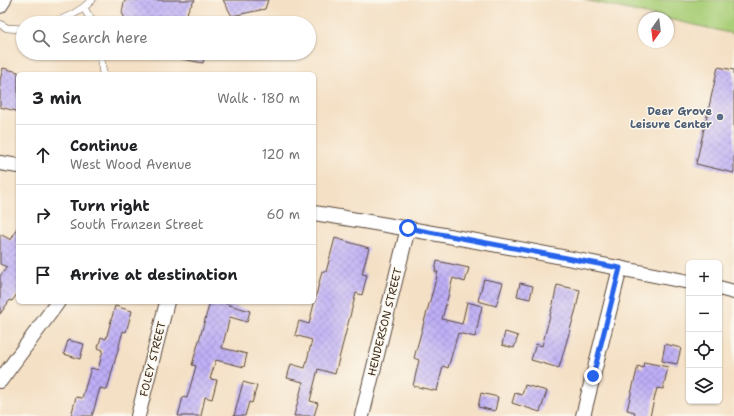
<!DOCTYPE html>
<html lang="en">
<head>
<meta charset="utf-8">
<style>
	body { margin:0; font-family:"Shantell Sans",sans-serif; background:#f6f6f6; color:#202124 }
	.controls { position:absolute; right:12px; bottom:12px; display:grid; overflow:hidden; border-radius:6px; box-shadow:0 1px 3px #0004 }
	.controls button { width:36px; height:36px; display:grid; place-items:center; padding:0; border:0; border-bottom:1px solid #e0e0e0; background:#fff; color:#202124; font:20px sans-serif }
	.compass { position:absolute; left:638px; top:12px; width:36px; height:36px; border-radius:50%; background:#fff; box-shadow:0 1px 3px #0004; rotate:194deg }
	.stop { position:absolute; width:12px; height:12px; margin:-9px; border:3px solid #2563eb; border-radius:50%; background:#fff }
	.stop.end { background:#2563eb; border-color:#fff; box-shadow:0 1px 4px #0008 }
	.list { margin:0; padding:0; list-style:none }
	h2 { display:flex; justify-content:space-between; align-items:center; height:52px; margin:0; padding:0 16px; font-size:17px }
	h2 small { font-size:13px; font-weight:400; color:#757577 }
	.list li { display:grid; grid-template-columns:26px 1fr auto; gap:12px; align-items:center; box-sizing:border-box; height:60px; padding:0 16px; border-top:1px solid #e0e0e0 }
	.list b { display:block; font-size:15px; white-space:nowrap }
	.list p { margin:0; font-size:13px; white-space:nowrap; color:#757577 }
	.list em { font-size:13px; font-style:normal; color:#757577 }
	.icon { flex:none; width:22px; height:22px; fill:none; stroke:currentColor; stroke-width:2; stroke-linecap:round; stroke-linejoin:round }
	.map { position:relative; flex:none; width:734px; height:416px; overflow:hidden }
	.search { position:absolute; background:#fff; box-shadow:0 1px 3px #0004; left:16px; top:16px; width:300px; height:44px; display:flex; align-items:center; gap:10px; box-sizing:border-box; padding:0 14px; border-radius:22px; color:#757577; font-size:15px }
	.panel { position:absolute; background:#fff; box-shadow:0 1px 3px #0004; left:16px; top:72px; width:300px; height:232px; border-radius:6px }
	.map>svg:first-child { display:block }
	.park { fill:#aacf79; stroke:#727c4c }
	.building { fill:url(#building-cross-hatch) }
	.lines { fill:none; stroke-linecap:round; stroke-linejoin:round }
	.service-casing { stroke:#574537; stroke-width:8 }
	.minor-casing { stroke:#574537; stroke-width:16 }
	.service { stroke:#fff; stroke-width:7 }
	.minor { stroke:#fff; stroke-width:14 }
	.route { stroke:#2563eb; stroke-width:5 }
	.service-dot { fill:#5c6f8a; stroke:#fbf7ec; stroke-width:1.5 }
	.labels { text-anchor:middle; dominant-baseline:central; stroke-width:3; stroke-linejoin:round; paint-order:stroke }
	.service-label { font-size:11px; font-weight:bold; fill:#4e5e75; stroke:#fbf7ec; text-anchor:end }
	.street-label { font-size:11px; fill:#3b2a1e; stroke:#fbf7ec }
</style>
</head>
<body>
<div class="map">
<svg width="734" height="416" viewBox="0 0 734 416">
	<defs>
		<pattern id="building-cross-hatch" width="8" height="8" patternUnits="userSpaceOnUse"><rect width="8" height="8" fill="#beaef7"/><path d="M0 0l8 8M0 8l8-8" fill="none" stroke="#9c8ec7"/></pattern>
	</defs>
	<rect width="100%" height="100%" fill="#fbf7ec"/>
	<filter id="ink" filterUnits="userSpaceOnUse"><feTurbulence type="fractalNoise" baseFrequency=".025" numOctaves="2"/><feDisplacementMap in="SourceGraphic" scale="8" xChannelSelector="R" yChannelSelector="G"/><feConvolveMatrix kernelMatrix="1 2 1 2 8 2 1 2 1" color-interpolation-filters="sRGB"/></filter>
	<filter id="wash" filterUnits="userSpaceOnUse"><feTurbulence type="fractalNoise" baseFrequency=".012" numOctaves="4" result="noise"/><feDisplacementMap in="SourceGraphic" scale="16" xChannelSelector="R" yChannelSelector="G"/><feGaussianBlur stdDeviation="0.9" result="paint"/><feColorMatrix in="noise" values="0 0 0 0 0 0 0 0 0 0 0 0 0 0 0 0 0 1.4 0 .05"/><feComposite in="paint" operator="in"/></filter>
	<g filter="url(#wash)">
		<rect width="100%" height="100%" fill="#f4e0c5"/>
		<!-- park -->
		<path class="park" d="M585 0H734V34Z"/>
		<g id="blocks">
			<!-- building -->
			<g class="building">
				<path d="M127 0H195L188 10 185 23 127 22 122 13 124 2Z"/>
				<path d="M223 0H268L265 9 232 16Z"/>
				<path d="M176 53H205L203 63 176 58Z"/>
				<path d="M718 67 734 70V173L696 164Z"/>
				<path d="M3 68 18 72V103L16 111 0 107V80Z"/>
				<path d="M18 226V293L12 301 10 300 0 314V276L7 267 0 264V234L11 240Z"/>
				<path d="M335 238 369 248 362 274 367 275 362 295 356 293 335 374 318 369 310 401 318 403 314 416H294L303 382 287 378 291 364 305 368 312 340 295 335 299 321 309 324 322 271 326 272Z"/>
				<path d="M437 261 469 268 465 282 453 278 442 319 462 324 467 302 482 306 475 337 458 333 448 368 443 366 437 391 413 386 419 360 414 358 438 272H435Z"/>
				<path d="M484 279 503 283 496 306 478 301Z"/>
				<path d="M520 283 533 286 530 299 517 296Z"/>
				<path d="M557 285 580 290 576 309 559 368 531 360 536 344 542 346 553 304Z"/>
				<path d="M210 302H227L226 304 250 311 247 322 230 317 222 348 247 354 244 367 216 360 210 379 217 380 212 399 205 397 201 416H178L183 397 187 398 196 366 192 365Z"/>
				<path d="M115 306 132 311 126 332 123 331 107 390 100 388 92 416H71L76 397 82 398 91 368 98 370 103 350 98 348 101 337 106 339Z"/>
				<path d="M505 332 518 336 514 348 502 345Z"/>
				<path d="M68 340 84 344 80 359 64 354Z"/>
				<path d="M665 344 681 348 677 364 662 361Z"/>
				<path d="M644 362 668 367 663 389 657 388 650 416H634L635 412 627 410 638 366 643 368Z"/>
				<path d="M243 382 257 386 252 403 249 402 245 416H234Z"/>
				<path d="M525 385 547 391 540 412 512 403 515 393 522 395Z"/>
				<path d="M481 393 498 397 495 411 478 407Z"/>
			</g>
		</g>
	</g>
	<g filter="url(#ink)">
		<use href="#blocks" fill-opacity="0" stroke="#574537" stroke-width="1"/>
		<g class="lines">
			<!-- service casing -->
			<g class="service-casing">
				<g id="service">
					<path d="M84 8 93 23"/>
					<path d="M50 23C67 19 80 12 92 0"/>
					<path d="M0 24 7 28 23 29"/>
					<path d="M100 53 103 74"/>
				</g>
			</g>
			<!-- minor casing -->
			<g class="minor-casing">
				<g id="minor">
					<path d="M0 6 4 0"/>
					<path d="M0 163 18 166"/>
					<path d="M314 213C440 233 564 257 689 282"/>
					<path d="M719 288 734 292"/>
					<path d="M0 381 58 302"/>
					<path d="M138 416 167 302"/>
					<path d="M362 416 408 228"/>
					<path d="M583 416 620 268"/>
				</g>
			</g>
			<!-- service -->
			<use href="#service" class="service"/>
			<!-- minor -->
			<use href="#minor" class="minor"/>
		</g>
	</g>
	<g class="lines" filter="url(#ink)">
		<!-- route -->
		<path class="route" d="M408 228 620 268 593 376"/>
	</g>
	<!-- markers -->
	<circle class="service-dot" cx="720" cy="117" r="4"/>
	<g class="labels">
		<!-- service labels -->
		<g class="service-label">
			<text x="712" y="111">Deer Grove<tspan x="712" dy="13">Leisure Center</tspan></text>
		</g>
		<!-- street labels -->
		<g class="street-label">
			<text transform="translate(385 322) rotate(-76)">HENDERSON STREET</text>
			<text transform="translate(153 359) rotate(-76)">FOLEY STREET</text>
		</g>
	</g>
</svg>
<div class="controls">
<button>+</button>
<button>−</button>
<button><svg class="icon" aria-label="locate" viewBox="0 0 24 24"><circle cx="12" cy="12" r="6"/><path d="M12 2v4M12 18v4M2 12h4M18 12h4"/></svg></button>
<button><svg class="icon" aria-label="layers" viewBox="0 0 24 24"><path d="M12 4l9 5-9 5-9-5zM3 14l9 5 9-5"/></svg></button>
</div>
<svg class="compass" viewBox="-18 -18 36 36"><path d="M0-13l5 13h-10z" fill="#e53935"/><path d="M0 13l5-13h-10z" fill="#757577"/></svg>
<div class="stop" style="left:408px;top:228px"></div>
<div class="stop end" style="left:593px;top:376px"></div>
<div class="search"><svg class="icon" aria-label="search" viewBox="0 0 24 24"><circle cx="10" cy="10" r="6"/><path d="M15 15l6 6"/></svg>Search here</div>
<section class="panel">
<h2>3 min<small>Walk · 180 m</small></h2>
<ul class="list">
<li><svg class="icon" aria-label="ahead" viewBox="0 0 24 24"><path d="M12 20V5M6 11l6-6 6 6"/></svg><div><b>Continue</b><p>West Wood Avenue</p></div><em>120 m</em></li>
<li><svg class="icon" aria-label="right" viewBox="0 0 24 24"><path d="M7 20v-9h11M14 6l5 5-5 5"/></svg><div><b>Turn right</b><p>South Franzen Street</p></div><em>60 m</em></li>
<li><svg class="icon" aria-label="arrive" viewBox="0 0 24 24"><path d="M6 21V4h12l-3 4 3 4H6"/></svg><div><b>Arrive at destination</b></div></li>
</ul>
</section>
</div>
</body>
</html>
